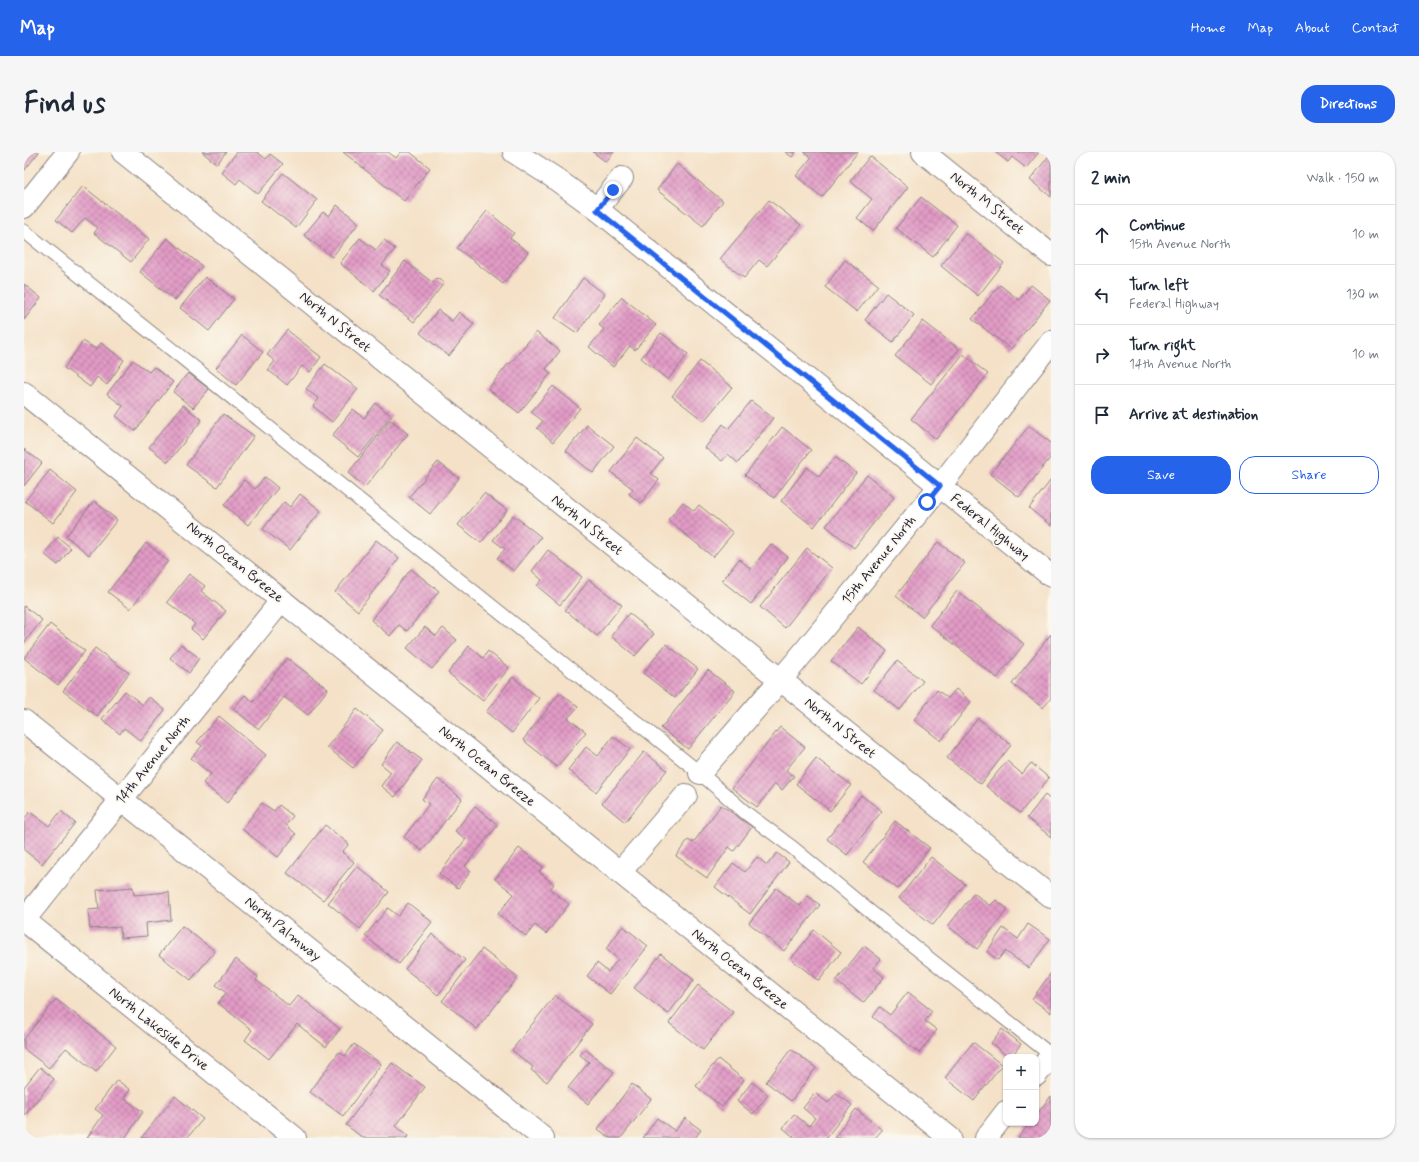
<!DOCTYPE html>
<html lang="en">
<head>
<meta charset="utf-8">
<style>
	body { margin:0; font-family:Mynerve,sans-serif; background:#f6f6f7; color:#1f2937 }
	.controls { position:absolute; right:12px; bottom:12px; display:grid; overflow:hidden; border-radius:8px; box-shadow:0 1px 3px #0004 }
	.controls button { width:36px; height:36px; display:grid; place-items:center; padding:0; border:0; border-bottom:1px solid #e0e1e3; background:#fff; color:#1f2937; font:20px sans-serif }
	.stop { position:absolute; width:12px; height:12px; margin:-9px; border:3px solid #2563eb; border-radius:50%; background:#fff }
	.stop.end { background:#2563eb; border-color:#fff; box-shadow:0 1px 4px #0008 }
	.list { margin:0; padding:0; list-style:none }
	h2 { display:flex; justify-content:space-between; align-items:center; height:52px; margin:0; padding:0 16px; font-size:17px }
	h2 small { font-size:13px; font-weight:400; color:#747a83 }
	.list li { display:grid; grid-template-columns:26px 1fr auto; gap:12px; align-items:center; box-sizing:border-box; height:60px; padding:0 16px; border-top:1px solid #e0e1e3 }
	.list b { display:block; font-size:15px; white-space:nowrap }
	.list p { margin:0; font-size:13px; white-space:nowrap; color:#747a83 }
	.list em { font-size:13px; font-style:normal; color:#747a83 }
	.actions { display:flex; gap:8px; padding:12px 16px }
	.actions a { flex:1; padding:9px 0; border:1px solid #2563eb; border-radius:16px; text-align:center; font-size:14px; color:#2563eb }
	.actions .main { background:#2563eb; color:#fff }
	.icon { flex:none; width:22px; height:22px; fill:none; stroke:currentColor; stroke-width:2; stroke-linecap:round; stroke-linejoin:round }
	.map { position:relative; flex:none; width:1027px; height:986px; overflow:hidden; border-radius:16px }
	header { display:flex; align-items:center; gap:24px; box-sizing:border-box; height:56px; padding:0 20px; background:#2563eb; color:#fff }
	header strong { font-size:19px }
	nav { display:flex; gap:22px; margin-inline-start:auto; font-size:14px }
	.intro { display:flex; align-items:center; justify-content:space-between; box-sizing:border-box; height:96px; padding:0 24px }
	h1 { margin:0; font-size:28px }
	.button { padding:10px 18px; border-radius:16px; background:#2563eb; color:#fff; font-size:14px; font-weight:700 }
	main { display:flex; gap:24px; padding:0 24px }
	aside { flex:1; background:#fff; border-radius:16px; box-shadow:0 1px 3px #0004 }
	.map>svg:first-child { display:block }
	.building { fill:url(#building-cross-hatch) }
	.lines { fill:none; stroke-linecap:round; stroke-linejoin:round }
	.service-casing { stroke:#8b8281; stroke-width:15 }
	.minor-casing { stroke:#8b8281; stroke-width:24 }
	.secondary-casing { stroke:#8b8281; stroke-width:24 }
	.service { stroke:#fff; stroke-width:13 }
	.minor { stroke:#fff; stroke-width:22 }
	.secondary { stroke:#fff; stroke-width:22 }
	.route { stroke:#2563eb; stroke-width:5 }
	.labels { text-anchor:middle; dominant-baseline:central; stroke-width:3.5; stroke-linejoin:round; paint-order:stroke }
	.street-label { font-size:14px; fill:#22223b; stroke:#fbf7ec }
</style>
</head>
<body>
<header>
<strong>Map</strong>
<nav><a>Home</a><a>Map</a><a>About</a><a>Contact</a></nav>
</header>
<div class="intro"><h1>Find us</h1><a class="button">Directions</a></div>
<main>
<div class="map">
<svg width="1027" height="986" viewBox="0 0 1027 986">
	<defs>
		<pattern id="building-cross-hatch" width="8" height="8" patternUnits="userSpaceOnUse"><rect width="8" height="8" fill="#e29bc6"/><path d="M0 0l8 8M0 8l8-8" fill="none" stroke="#b77ea2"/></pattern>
	</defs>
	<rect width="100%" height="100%" fill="#fbf7ec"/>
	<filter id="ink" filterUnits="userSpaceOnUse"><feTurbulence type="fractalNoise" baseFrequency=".025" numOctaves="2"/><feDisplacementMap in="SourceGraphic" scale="8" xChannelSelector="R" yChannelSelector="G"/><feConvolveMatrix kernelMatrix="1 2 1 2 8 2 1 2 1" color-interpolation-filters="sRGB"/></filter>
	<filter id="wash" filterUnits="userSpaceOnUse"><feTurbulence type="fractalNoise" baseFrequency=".012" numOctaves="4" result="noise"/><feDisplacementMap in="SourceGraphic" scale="16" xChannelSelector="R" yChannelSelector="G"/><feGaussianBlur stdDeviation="0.9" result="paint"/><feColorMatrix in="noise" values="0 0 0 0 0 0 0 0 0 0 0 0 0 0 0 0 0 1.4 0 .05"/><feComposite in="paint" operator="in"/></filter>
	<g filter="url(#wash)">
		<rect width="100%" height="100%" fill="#f4e1c7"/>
		<g id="blocks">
			<!-- building -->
			<g class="building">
				<path d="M0 0H15L0 19Z"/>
				<path d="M178 0H202L193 12Z"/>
				<path d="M213 0H233L242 7 246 2 259 12 234 42 216 27 212 32 197 20Z"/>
				<path d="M319 0H364L372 6 377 0H386L406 16 380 49Z"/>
				<path d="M569 0H590L582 10Z"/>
				<path d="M761 0H772L768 5Z"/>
				<path d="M780 0H834L798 45 772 24 787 6Z"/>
				<path d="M971 0H1015L1002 16 988 5 984 10Z"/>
				<path d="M1027 1V45L1006 28Z"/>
				<path d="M846 4 884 35 849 79 833 66 848 47 826 29Z"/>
				<path d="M653 12 699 49 679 74 633 38Z"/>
				<path d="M259 21 293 48 272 76 237 49Z"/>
				<path d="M59 34 125 87 107 110 70 81 74 76 61 66 48 81 32 68Z"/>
				<path d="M897 45 933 73 909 105 872 76Z"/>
				<path d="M745 48 777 73 743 114 735 108 720 126 696 107Z"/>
				<path d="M313 53 335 71 308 105 280 83 299 60 305 64Z"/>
				<path d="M463 59 490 81 486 86 504 100 479 132 433 96Z"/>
				<path d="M942 81 980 111 954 144 917 114Z"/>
				<path d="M143 86 178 114 151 148 116 120Z"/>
				<path d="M336 86 352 98 360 88 371 97 358 113 366 119 350 139 316 111Z"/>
				<path d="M821 108 854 133 833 160 801 135Z"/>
				<path d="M381 109 409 131 413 126 420 131 390 170 355 143Z"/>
				<path d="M181 125 210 147 185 179 156 156Z"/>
				<path d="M559 126 581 142 553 181 531 166Z"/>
				<path d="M0 132 17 146 0 168Z"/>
				<path d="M976 133 995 148 1007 133 1026 148 987 197 948 167Z"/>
				<path d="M862 141 890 163 869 190 841 168Z"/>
				<path d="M598 145 632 173 611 198 606 194 589 215 565 195 580 177 575 173Z"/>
				<path d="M414 158 428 169 435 160 450 172 425 204 396 181Z"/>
				<path d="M899 169 935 197 907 232 871 204Z"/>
				<path d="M263 178 297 205 286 220 278 214 263 233 244 218 251 209 243 203Z"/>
				<path d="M512 180 536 199 522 217 527 221 495 261 464 237 485 211 486 212Z"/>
				<path d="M637 181 664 202 644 228 617 206Z"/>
				<path d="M218 183 239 200 212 233 192 216Z"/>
				<path d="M59 189 72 197 77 191 100 208 83 233 73 225 66 235 40 216Z"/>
				<path d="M939 202 964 222 912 287 887 267Z"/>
				<path d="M109 208 125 220 130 215 149 230 111 279 92 264 99 254 83 242Z"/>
				<path d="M676 209 708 235 680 269 648 244Z"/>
				<path d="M301 212 334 237 308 270 289 254 295 247 282 237Z"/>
				<path d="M164 221 185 237 169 256 149 240Z"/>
				<path d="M529 234 556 256 529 290 513 276 519 269 507 260Z"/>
				<path d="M727 249 749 266 714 311 704 302 698 309 681 296 699 272 704 277Z"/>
				<path d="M352 251 368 264 334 305 308 284 329 257 340 266Z"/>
				<path d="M159 253 178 268 144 310 125 295Z"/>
				<path d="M199 262 230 284 193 335 162 313Z"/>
				<path d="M367 268 384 282 341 335 324 321Z"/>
				<path d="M563 273 590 294 569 321 542 299Z"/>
				<path d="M1005 274 1027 291V305L995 345 966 322Z"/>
				<path d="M758 275 787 298 750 346 721 323Z"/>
				<path d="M613 286 639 306 627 321 635 328 617 351 605 342 609 337 587 320Z"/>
				<path d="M0 297 18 311 0 334Z"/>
				<path d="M811 305 832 321 790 375 757 349 783 315 795 325Z"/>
				<path d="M414 310 435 326 406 362 385 345Z"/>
				<path d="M26 318 53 340 29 371 1 349Z"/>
				<path d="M843 323 870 345 830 396 802 374Z"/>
				<path d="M241 325 254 336 224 373 200 353 220 328 231 337Z"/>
				<path d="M1027 328V374L1005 356Z"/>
				<path d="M460 341 483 358 457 391 434 373Z"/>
				<path d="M276 342 297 359 266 398 239 377 260 350 266 355Z"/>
				<path d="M70 349 93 368 65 403 42 384Z"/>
				<path d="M659 350 670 359 675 353 709 381 689 405 644 368Z"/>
				<path d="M489 363 517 385 490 419 473 406 481 397 469 388Z"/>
				<path d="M34 385 47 396 34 413 20 402Z"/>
				<path d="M352 388 375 406 334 459 311 440Z"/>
				<path d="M914 390 941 411 898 465 872 444Z"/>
				<path d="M122 391 144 409 106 457 84 440Z"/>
				<path d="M747 392 764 405 727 452 698 429 715 407 727 417Z"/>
				<path d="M783 396 808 416 761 476 736 455Z"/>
				<path d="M524 398 558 425 536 453 513 434 518 428 508 419Z"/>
				<path d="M387 417 415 439 383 479 375 473 366 484 347 468Z"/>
				<path d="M165 422 181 434 177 439 202 459 179 487 167 477 171 472 143 450Z"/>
				<path d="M565 428 598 453 573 484 541 458Z"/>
				<path d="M933 439 1000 492 973 526 906 473Z"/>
				<path d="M0 454 18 468 0 491Z"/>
				<path d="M605 461 630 482 611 504 587 484Z"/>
				<path d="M26 472 61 499 34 533 0 506Z"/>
				<path d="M401 475 412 484 419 476 433 488 408 517 383 496Z"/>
				<path d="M834 475 863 499 837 532 807 509Z"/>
				<path d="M1027 482V546L1019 556 988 532Z"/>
				<path d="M157 492 175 506 165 521 146 506Z"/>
				<path d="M642 492 674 517 651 546 619 521Z"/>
				<path d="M445 494 459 506 464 499 485 516 459 549 424 521Z"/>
				<path d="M71 496 105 521 73 564 39 539Z"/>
				<path d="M263 506 304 537 284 563 260 545 235 577 209 557 221 543 229 550Z"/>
				<path d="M873 509 899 529 876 558 850 538Z"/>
				<path d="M684 518 711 539 664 597 637 576Z"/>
				<path d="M489 525 515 546 488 581 462 560Z"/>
				<path d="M932 537 947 550 917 589 890 568 913 538 924 546Z"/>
				<path d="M101 539 119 553 125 545 141 558 117 589 100 576 96 582 78 567Z"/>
				<path d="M536 541 554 555 544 566 562 580 533 615 499 588Z"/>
				<path d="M333 557 359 578 329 616 303 595Z"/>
				<path d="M195 564 242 603 203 651 179 631 187 622 167 606 178 594 173 590Z"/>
				<path d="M954 566 987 593 957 632 923 606Z"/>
				<path d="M756 575 781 595 762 618 770 624 758 638 751 632 733 655 708 636Z"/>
				<path d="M589 584 606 597 572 640 544 618 562 595 574 604Z"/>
				<path d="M373 590 398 608 371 645 357 634 367 620 357 612Z"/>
				<path d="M620 600 643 618 601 670 578 651Z"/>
				<path d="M792 606 827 633 806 659 772 632Z"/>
				<path d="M983 609 998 622 1007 611 1025 626 996 661 962 634Z"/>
				<path d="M414 627 438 647 398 699 380 685 405 652 398 647Z"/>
				<path d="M837 643 858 659 823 703 803 687Z"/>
				<path d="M1021 643 1027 648V685L1003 666Z"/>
				<path d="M238 651 250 659 255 653 269 664 262 673 272 682 254 705 218 677Z"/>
				<path d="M697 653 728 675 710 699 705 695 683 726 652 704 664 688 669 691Z"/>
				<path d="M451 654 474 673 441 714 447 719 434 736 415 722 442 687 431 679Z"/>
				<path d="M37 659 51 671 18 712 0 698V667L6 660 25 674Z"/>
				<path d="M871 669 906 696 874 737 839 710Z"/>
				<path d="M301 673 325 692 318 700 330 710 299 748 263 721Z"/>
				<path d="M495 696 519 715 515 720 530 732 526 737 545 752 522 782 511 773 502 784 474 762 490 742 471 727Z"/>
				<path d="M753 701 765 710 726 762 691 735 709 711 721 720 733 705 743 713Z"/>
				<path d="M907 705 941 732 909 773 875 746Z"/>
				<path d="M333 714 365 740 336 777 304 751Z"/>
				<path d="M109 735 110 743 145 740 147 768 122 771 123 784 97 786 96 775 66 777 64 758 75 757 73 738Z"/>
				<path d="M752 736 776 754 784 744 796 753 760 799 725 771Z"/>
				<path d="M950 741 966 754 972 748 984 757 953 797 924 774Z"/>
				<path d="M384 751 408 770 375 812 341 784 364 756 374 764Z"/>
				<path d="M1004 772 1026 787 1005 816 981 799 974 808 963 800 979 776 994 787Z"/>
				<path d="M158 774 191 799 167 828 135 803Z"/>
				<path d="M599 774 624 794 586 842 563 824 573 811 584 820 594 807 582 797Z"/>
				<path d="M790 778 817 800 795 829 767 807Z"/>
				<path d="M408 782 441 808 414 843 381 817Z"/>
				<path d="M840 794 857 807 849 816 860 825 839 851 812 829Z"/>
				<path d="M458 797 494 825 453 877 418 849Z"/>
				<path d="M637 802 670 828 644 862 610 836Z"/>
				<path d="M212 807 234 825 232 828 265 854 274 843 316 877 302 895 273 872 245 907 221 888 228 878 194 851 202 841 192 833Z"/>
				<path d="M1027 821V861L1008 847Z"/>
				<path d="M674 833 709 860 679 898 645 871Z"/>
				<path d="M884 840 908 859 901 869 913 878 895 901 849 865 856 855 866 863Z"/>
				<path d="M531 843 568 872 523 930 507 918 509 915 488 898Z"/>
				<path d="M32 847 92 894 72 920 42 896 25 916 0 897V887Z"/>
				<path d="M978 877 997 892 987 905H984L967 891Z"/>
				<path d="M949 890 978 913 950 949 921 926Z"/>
				<path d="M330 892 357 912 319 964 286 940 315 900 321 904Z"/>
				<path d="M561 897 590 920 564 952 544 936 565 910 556 903Z"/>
				<path d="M767 897 792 916 767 949 742 930Z"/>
				<path d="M694 907 720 928 698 955 672 934Z"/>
				<path d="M368 911 401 935 372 974 384 984 383 986H339L322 973Z"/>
				<path d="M16 915 30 927 0 964V935Z"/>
				<path d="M93 928 106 938 100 946 119 960 101 986H63L79 963 71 957Z"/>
				<path d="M728 930 744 943 729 962 713 949Z"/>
				<path d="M608 932 627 947 597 986H586L574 977Z"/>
				<path d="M791 941 804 951 812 941 828 953 802 986H771L759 976 770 962 785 974 791 966 779 956Z"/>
				<path d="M151 944 179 967 163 986H117Z"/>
				<path d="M1027 944V986H994L1006 971H1012V963Z"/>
				<path d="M832 957 858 978 851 986H810Z"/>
				<path d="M633 966 651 979 661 966 677 978 671 986H619Z"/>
			</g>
		</g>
	</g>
	<g filter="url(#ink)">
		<use href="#blocks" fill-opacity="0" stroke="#8b8281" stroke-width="1"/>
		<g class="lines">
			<!-- service casing -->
			<g class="service-casing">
				<path id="service" d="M0 79 676 621 722 661 769 696 844 758 1027 903"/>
			</g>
			<!-- minor casing -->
			<g class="minor-casing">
				<g id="minor">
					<path d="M99 0 1027 745"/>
					<path d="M899 0 1027 103"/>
					<path d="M0 55 44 0"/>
					<path d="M573 57 598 26"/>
					<path d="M0 241 926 986"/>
					<path d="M0 569 519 986"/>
					<path d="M676 621 770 512 916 334 1027 190"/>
					<path d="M596 720 662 643"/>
					<path d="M0 768 258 448"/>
					<path d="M0 768 271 986"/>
					<path d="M1012 923 1027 904"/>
					<path d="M962 986 982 960"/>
				</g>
			</g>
			<!-- secondary casing -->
			<g class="secondary-casing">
				<path id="secondary" d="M490 0 529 25 573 57 1027 424"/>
			</g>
			<!-- service -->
			<use href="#service" class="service"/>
			<!-- minor -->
			<use href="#minor" class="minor"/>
			<!-- secondary -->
			<use href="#secondary" class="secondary"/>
		</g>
	</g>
	<g class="lines" filter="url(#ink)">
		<!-- route -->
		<path class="route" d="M589 38 573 58 916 334 903 350"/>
	</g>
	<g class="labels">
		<!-- street labels -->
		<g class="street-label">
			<text transform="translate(963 51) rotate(39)">North M Street</text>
			<text transform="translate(311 170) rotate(39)">North N Street</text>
			<text transform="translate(563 373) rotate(39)">North N Street</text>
			<text transform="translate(966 375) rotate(39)">Federal Highway</text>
			<text transform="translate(855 408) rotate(-51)">15th Avenue North</text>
			<text transform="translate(211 410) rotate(39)">North Ocean Breeze</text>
			<text transform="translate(816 576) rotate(39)">North N Street</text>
			<text transform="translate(129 608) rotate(-51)">14th Avenue North</text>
			<text transform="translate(463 614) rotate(39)">North Ocean Breeze</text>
			<text transform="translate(259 777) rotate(39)">North Palmway</text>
			<text transform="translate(716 817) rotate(39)">North Ocean Breeze</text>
			<text transform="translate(135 877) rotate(39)">North Lakeside Drive</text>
		</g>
	</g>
</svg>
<div class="controls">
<button>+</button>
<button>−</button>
</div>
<div class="stop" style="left:903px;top:350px"></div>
<div class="stop end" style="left:589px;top:38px"></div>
</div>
<aside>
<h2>2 min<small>Walk · 150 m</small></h2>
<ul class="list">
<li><svg class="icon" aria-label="ahead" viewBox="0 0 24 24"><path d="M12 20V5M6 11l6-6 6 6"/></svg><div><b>Continue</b><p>15th Avenue North</p></div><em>10 m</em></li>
<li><svg class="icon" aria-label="left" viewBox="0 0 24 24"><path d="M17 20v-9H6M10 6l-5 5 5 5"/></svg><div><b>Turn left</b><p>Federal Highway</p></div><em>130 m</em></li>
<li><svg class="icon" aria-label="right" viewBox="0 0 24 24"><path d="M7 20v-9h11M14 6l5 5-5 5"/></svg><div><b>Turn right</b><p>14th Avenue North</p></div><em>10 m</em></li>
<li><svg class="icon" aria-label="arrive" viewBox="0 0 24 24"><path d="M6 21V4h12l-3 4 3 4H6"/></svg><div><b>Arrive at destination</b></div></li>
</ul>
<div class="actions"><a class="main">Save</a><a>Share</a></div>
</aside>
</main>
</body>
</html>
